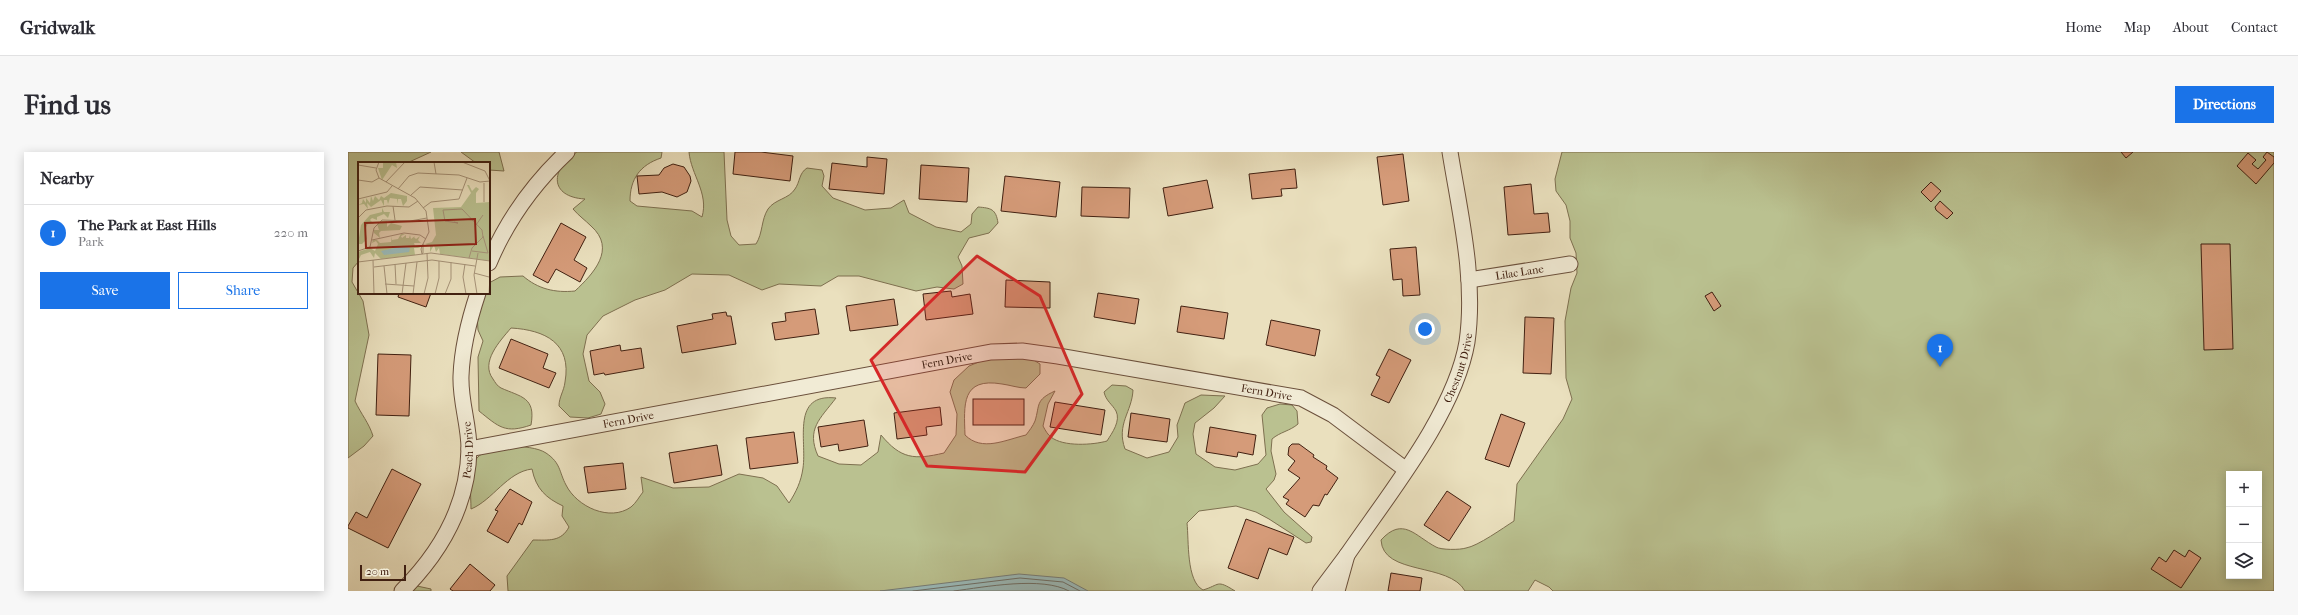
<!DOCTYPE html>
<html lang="en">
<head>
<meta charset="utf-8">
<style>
	body { margin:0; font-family:"IM FELL French Canon",serif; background:#f7f7f7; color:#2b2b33 }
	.controls { position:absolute; right:12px; bottom:12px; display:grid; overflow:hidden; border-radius:0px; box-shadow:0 2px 10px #0003 }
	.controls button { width:36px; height:36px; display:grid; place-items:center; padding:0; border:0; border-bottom:1px solid #e1e1e2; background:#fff; color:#2b2b33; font:20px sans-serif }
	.scale { position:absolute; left:12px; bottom:10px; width:46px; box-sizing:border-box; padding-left:4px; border:2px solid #412011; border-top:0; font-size:11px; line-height:14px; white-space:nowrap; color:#412011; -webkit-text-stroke:3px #f1ebd5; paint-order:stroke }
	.you { position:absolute; left:1077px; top:177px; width:14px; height:14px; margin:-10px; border:3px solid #fff; border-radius:50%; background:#1a73e8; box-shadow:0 0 0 6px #1a73e833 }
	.badge { display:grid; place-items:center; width:26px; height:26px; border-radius:50%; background:#1a73e8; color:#fff; font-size:13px; font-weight:700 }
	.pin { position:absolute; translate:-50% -33px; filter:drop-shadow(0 1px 2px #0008) }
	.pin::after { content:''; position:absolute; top:21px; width:14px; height:12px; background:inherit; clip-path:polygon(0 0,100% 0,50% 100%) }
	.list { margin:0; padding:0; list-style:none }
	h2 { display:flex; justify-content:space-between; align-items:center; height:52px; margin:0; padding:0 16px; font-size:17px }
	h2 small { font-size:13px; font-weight:400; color:#7c7c81 }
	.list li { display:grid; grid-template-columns:26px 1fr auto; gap:12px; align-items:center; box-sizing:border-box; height:56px; padding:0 16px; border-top:1px solid #e1e1e2 }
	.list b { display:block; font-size:15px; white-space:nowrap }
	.list p { margin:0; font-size:13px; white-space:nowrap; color:#7c7c81 }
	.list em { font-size:13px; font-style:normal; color:#7c7c81 }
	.actions { display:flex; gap:8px; padding:12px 16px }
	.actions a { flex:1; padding:9px 0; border:1px solid #1a73e8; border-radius:0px; text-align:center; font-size:14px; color:#1a73e8 }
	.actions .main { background:#1a73e8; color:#fff }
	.icon { flex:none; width:22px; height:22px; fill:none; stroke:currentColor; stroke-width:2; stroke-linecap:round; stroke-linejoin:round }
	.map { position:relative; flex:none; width:1926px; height:439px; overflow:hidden; border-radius:0px }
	header { display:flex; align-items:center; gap:24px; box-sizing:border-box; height:56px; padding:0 20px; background:#fff; border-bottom:1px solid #e1e1e2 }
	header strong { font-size:19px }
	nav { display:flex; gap:22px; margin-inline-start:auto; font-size:14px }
	.intro { display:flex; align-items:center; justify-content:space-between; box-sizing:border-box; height:96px; padding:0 24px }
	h1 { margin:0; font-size:28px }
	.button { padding:10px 18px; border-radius:0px; background:#1a73e8; color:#fff; font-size:14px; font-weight:700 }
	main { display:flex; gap:24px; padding:0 24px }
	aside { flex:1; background:#fff; border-radius:0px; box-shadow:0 2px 10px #0003 }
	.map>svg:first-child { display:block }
	.green { fill:#bac190; stroke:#7e7050; fill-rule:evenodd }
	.water { fill:#9bbbbb; stroke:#777d77 }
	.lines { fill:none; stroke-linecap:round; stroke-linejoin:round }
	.shore { stroke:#6e6e66; stroke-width:1 }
	.building { fill:#d59b79; stroke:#412011 }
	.street-casing { stroke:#6b503c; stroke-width:17 }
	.street { stroke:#f1ebd5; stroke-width:15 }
	.marked { fill:#d62828; fill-opacity:0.2; stroke:#d62828; stroke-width:3; stroke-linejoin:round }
	.labels { text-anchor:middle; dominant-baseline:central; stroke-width:3; stroke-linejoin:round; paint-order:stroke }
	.street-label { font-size:11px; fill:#412011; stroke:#f1ebd5 }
	.inset-road { fill:none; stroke:#a69379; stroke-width:1 }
	.view { fill:#8f2418; fill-opacity:0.15; stroke:#8f2418; stroke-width:2 }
	.inset-edge { fill:none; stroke:#412011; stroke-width:2 }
</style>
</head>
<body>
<header>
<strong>Gridwalk</strong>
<nav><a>Home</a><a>Map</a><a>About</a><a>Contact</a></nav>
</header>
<div class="intro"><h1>Find us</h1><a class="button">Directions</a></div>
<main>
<aside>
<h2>Nearby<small></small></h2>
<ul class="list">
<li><span class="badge">1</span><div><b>The Park at East Hills</b><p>Park</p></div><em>220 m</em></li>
</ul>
<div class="actions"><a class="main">Save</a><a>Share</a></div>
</aside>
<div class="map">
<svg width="1926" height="439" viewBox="0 0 1926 439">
	<rect width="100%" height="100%" fill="#eae0be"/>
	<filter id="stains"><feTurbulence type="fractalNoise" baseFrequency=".005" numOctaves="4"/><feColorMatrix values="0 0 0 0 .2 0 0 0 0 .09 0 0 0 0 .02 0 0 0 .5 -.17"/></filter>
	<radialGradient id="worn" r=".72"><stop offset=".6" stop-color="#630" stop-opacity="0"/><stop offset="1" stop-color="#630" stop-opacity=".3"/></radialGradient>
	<!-- green -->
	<g class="green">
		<path d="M0 0H83L59 11H11V109L5 116 4 130 15 149 21 183 7 249C13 262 21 271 25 284L16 294 0 306Z"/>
		<path d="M113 0H151L156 19 141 18V11H128Z"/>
		<path d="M229 0H314L313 6C292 13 282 27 282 49L289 54 344 59 354 65C361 41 343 23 341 0H376L379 68 383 84 391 93 408 92C415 81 413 68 420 57 427 47 441 47 447 37 452 30 451 21 459 16L474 18 476 24 474 34 485 46 517 58 543 56 556 48 561 61 588 75 613 80 623 72 624 62 630 55C643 56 648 57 650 71L641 81 621 86 610 105 614 114 615 132 606 137 589 135 568 139 511 124H490L473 134 431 132 414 138 381 123 344 122 317 138 287 148 255 164 239 183 235 202 241 229 252 240 257 252 253 262 240 266 222 265 211 254C211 245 216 239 217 230 224 191 197 178 163 176 152 189 132 210 145 227 147 230 149 234 153 236 173 245 188 245 183 273 157 282 151 275 131 259L130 205 135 189 130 178 129 163 136 141H141V131L152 125 175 124C190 137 207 141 227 139 245 122 269 97 243 74 237 68 231 64 225 57L237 47C201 45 202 17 229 0Z"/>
		<path d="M1214 0H1926V439H1205L1201 435 1187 428 1180 439H1117C1101 410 1035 424 1033 388 1055 364 1067 384 1088 395 1093 398 1112 398 1118 396 1130 394 1155 376 1166 369L1169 332 1215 267 1224 247 1218 226 1217 169 1223 136 1229 121 1228 101 1222 86V69L1218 53 1208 39 1207 27ZM1881 322H1911V424H1881Z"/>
		<path d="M645 204 684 207 692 212V222L678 236C670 236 662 233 654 232 613 225 616 253 617 283 634 300 657 288 678 283 681 279 685 274 687 269 692 253 687 248 707 239L700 252 695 274C697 278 700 283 703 285 715 295 745 293 759 289 764 281 773 269 768 259 764 252 758 249 756 240L764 233 778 234 785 238C784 260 768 272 777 297L799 306 821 300 830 285 829 273 837 251 853 243 877 244 866 256 847 271 845 282 848 302 867 315 887 318 910 312 918 303 914 263 919 256 932 252 944 253 949 259 950 272C942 279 932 280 924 287L923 299 928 322 926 328 918 337 936 360 964 385 963 390 958 391 921 367 908 360 888 354 851 359 839 371C841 389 838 429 855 438 872 433 868 427 887 439H160L159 424 185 388C201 388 213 390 221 375L214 364 215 354C198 346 188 337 184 317 159 320 145 348 123 357 123 342 120 323 127 309 135 292 183 291 198 301 213 311 211 320 218 333 229 355 262 370 283 355 288 351 291 345 295 340L293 325 325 336 361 335 391 322 415 326 429 334 441 351C448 340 453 330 455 316 459 288 443 241 488 246 472 267 458 277 470 304L491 312 513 313 530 300 533 283C553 307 566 308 596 301L608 283 609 262 602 240 606 228 621 214Z"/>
		<path d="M69 434 83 437V439H64Z"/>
	</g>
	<!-- water -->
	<path class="water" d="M671 422 716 426 740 439H532Z"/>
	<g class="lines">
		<!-- shore -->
		<g class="shore">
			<path d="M565 439 672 426 715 430 732 439"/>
			<path d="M606 439C637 435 694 424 721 439"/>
		</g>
	</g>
	<!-- building -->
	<g class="building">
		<path d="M387 0H413L445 4 442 29 385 22Z"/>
		<path d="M1773 0H1785L1778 6Z"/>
		<path d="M1919 0 1926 5V11L1908 32 1889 14 1900 1 1908 8 1904 12 1910 17 1918 8 1915 5Z"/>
		<path d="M1055 2 1061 49 1035 53 1029 5Z"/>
		<path d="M519 5 539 7 536 42 481 37 484 11 519 15Z"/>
		<path d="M325 12 336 15 342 24 343 29 339 40 329 45 314 40 291 42 289 24 311 23 316 16Z"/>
		<path d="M573 13 621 16 619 50 571 47Z"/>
		<path d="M947 17 949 36 933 37 934 44 904 47 901 22Z"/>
		<path d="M657 24 712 30 708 65 653 59Z"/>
		<path d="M859 28 865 56 820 64 815 36Z"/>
		<path d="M1583 30 1593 39 1583 50 1573 40Z"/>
		<path d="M1183 32 1186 62 1200 61 1202 80 1160 83 1156 35Z"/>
		<path d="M734 35 782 36 781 66 733 64Z"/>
		<path d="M1592 49 1605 61 1599 67 1588 58 1587 55Z"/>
		<path d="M213 71 238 85 226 108 239 116 232 130 208 117 200 131 185 123Z"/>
		<path d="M1853 92H1882L1885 197 1856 198Z"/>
		<path d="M1068 95 1072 143 1055 144 1054 127 1045 128 1042 97Z"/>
		<path d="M658 128 702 130V156L657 155Z"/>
		<path d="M603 139 604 145 622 142 625 162 578 168 575 142Z"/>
		<path d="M1364 140 1373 154 1366 159 1357 144Z"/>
		<path d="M51 141H83L78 155 50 145Z"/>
		<path d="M750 141 791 147 787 172 746 165Z"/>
		<path d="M546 147 550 173 502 179 498 154Z"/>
		<path d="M833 154 880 161 876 187 829 180Z"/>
		<path d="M467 157 471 182 427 188 424 171 438 169 437 161Z"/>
		<path d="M378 160 379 164H383L388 192 334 201 329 174 365 167 364 162Z"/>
		<path d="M1177 165 1206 166 1203 222 1175 221Z"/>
		<path d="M923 168 972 178 967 204 918 193Z"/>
		<path d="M163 187 200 202 195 216 208 221 201 236 151 216Z"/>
		<path d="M272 193 273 199 293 196 296 216 257 223 256 221 246 223 242 199Z"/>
		<path d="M1041 197 1063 208 1041 251 1023 243 1032 225 1028 223Z"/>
		<path d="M30 202 63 203 61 264 28 263Z"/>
		<rect x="625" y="247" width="51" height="26"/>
		<path d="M707 250 757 258 753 283 702 275Z"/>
		<path d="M592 255 594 273 578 275 579 283 549 287 546 261Z"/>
		<path d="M783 261 822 267 819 290 780 285Z"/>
		<path d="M1153 262 1177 271 1161 315 1137 307Z"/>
		<path d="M516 268 520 294 491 299 490 292 473 295 470 275Z"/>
		<path d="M862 275 908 283 905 303 890 300 889 305 858 300Z"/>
		<path d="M446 280 450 311 402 317 398 286Z"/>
		<path d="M944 292H951L966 303 965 305 979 314 978 317 990 326 979 343 977 342 971 354 965 353 957 365 938 352 941 348 935 345 952 326 940 318 947 309 940 303 941 295Z"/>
		<path d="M369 293 374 323 326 331 321 301Z"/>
		<path d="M275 311 278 337 240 341 236 315Z"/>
		<path d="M44 317 73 332 40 396 0 376V374L8 360 19 366Z"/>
		<path d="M162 337 184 350 174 373 171 371 160 391 139 379 150 359 147 358Z"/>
		<path d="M1099 339 1123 355 1101 389 1076 373Z"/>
		<path d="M898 367 946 385 939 403 921 396 910 427 880 416Z"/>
		<path d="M1826 398 1837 405 1841 398 1853 406 1833 436 1803 417 1811 405 1818 410Z"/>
		<path d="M122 412 147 433 142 439H105L102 437Z"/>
		<path d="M1043 421 1074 426 1072 439H1040Z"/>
	</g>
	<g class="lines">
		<!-- street casing -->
		<g class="street-casing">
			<g id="street">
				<path d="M141 111C159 68 185 32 219 0"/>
				<path id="s1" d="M1121 128 1222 112"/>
				<path id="s2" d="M121 297 643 200 674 199 710 204 953 246 985 263 1057 317"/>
				<path id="s3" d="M999 403C1040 343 1107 261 1119 190 1128 127 1112 62 1102 0"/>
				<path id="s4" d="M54 439C93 400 120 353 121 297 121 272 112 249 113 224 114 195 121 168 130 141"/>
				<path d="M972 439 999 403 989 439"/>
			</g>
		</g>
		<!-- street -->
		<use href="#street" class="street"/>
	</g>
	<!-- marked area -->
	<path class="marked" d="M629 104 692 144 734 242 677 320 579 314 523 208Z"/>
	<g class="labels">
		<!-- street labels -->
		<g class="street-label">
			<text stroke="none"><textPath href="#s1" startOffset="51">Lilac Lane</textPath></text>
			<text stroke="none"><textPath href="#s2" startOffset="486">Fern Drive</textPath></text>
			<text stroke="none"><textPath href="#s3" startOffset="219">Chestnut Drive</textPath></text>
			<text stroke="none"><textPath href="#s2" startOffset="810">Fern Drive</textPath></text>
			<text stroke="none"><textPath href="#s2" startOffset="162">Fern Drive</textPath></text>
			<text stroke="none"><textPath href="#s4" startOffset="160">Peach Drive</textPath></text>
		</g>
	</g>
	<!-- overview -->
	<g transform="translate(10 10)">
		<rect width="132" height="132" fill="#eae0be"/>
		<path d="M30 0H38L39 6 34 3 24 18 20 6H25V1ZM109 23H111L114 29 118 25 121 27 118 31V41L132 40V99L82 92 81 86 78 90 76 83 72 90V84L67 82 74 80 78 73 75 46 103 45 113 31ZM33 31 49 34V39L45 44 43 37H40L39 42V37L32 36 30 42 29 38H26V44L23 38 13 45 9 41 10 47 6 42 0 43 4 41 5 37 8 41V36L12 41 13 34 15 39 17 34 21 38 23 34 26 36ZM24 46 26 50H32L30 56 26 52 19 55V58L14 56 12 58 16 62 10 61 7 68 9 77 4 82H0L3 63 12 53 24 50ZM23 59H29V65L33 61 44 64 42 68 23 69 21 71 22 76 16 71V77V68H21L19 62ZM43 72H47L43 74 44 76 48 73V76H51L52 73 53 77 58 73 56 75 58 77 62 74 60 78 63 81H56L57 84 63 86H56L57 93 23 97 17 91 16 96 12 90 3 93 0 99V90L12 86 17 89 20 82 18 79 14 81 15 78H19L22 81 33 80 34 74V78L40 77Z" fill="#bac190"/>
		<path d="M46 84 52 86 51 90 26 93 23 89Z" fill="#9bbbbb"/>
		<path class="inset-road" d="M21 0 18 8 21 16 57 36 68 49 71 70 65 82M76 0 78 12M104 0 127 9 132 19M0 3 18 6M0 18 14 20 21 16M28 20 47 0M40 27 51 14 60 11 101 13 122 20 132 19M53 33 62 25 105 28M0 37 29 30 34 24M126 40V21M35 44 37 58M65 46 73 40 101 37 109 16M0 56 8 48 29 44 51 45 60 39M96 60 100 61 87 59 85 48 104 47 124 68 125 75 114 86 111 96M118 63 125 53M14 78 46 71 62 73 68 77M65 82V91L64 92 63 87ZM0 89 12 85 16 66 24 58 52 59 69 56M114 89 130 91 125 74M15 98 16 132M0 100 73 91 132 99M37 102 38 122M107 102 105 115 108 132M26 104 29 132M16 105 74 98 117 104M116 111 131 115M27 122 56 124M44 132 48 101M55 132 59 100M66 132 70 116 69 91M77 132 81 116V99M87 132 93 117V100M119 132 116 113 120 91M131 132 132 114"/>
		<path class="view" d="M117 57 118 82 8 86 7 61Z"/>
		<rect width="132" height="132" class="inset-edge"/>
	</g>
	<rect width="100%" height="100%" filter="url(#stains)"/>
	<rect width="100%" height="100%" fill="url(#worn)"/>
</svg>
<div class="controls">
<button>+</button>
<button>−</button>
<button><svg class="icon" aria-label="layers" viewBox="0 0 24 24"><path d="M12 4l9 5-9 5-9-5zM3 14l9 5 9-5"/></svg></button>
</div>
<div class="scale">20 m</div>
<div class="you"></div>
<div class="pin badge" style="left:1592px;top:215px">1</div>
</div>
</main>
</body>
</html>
